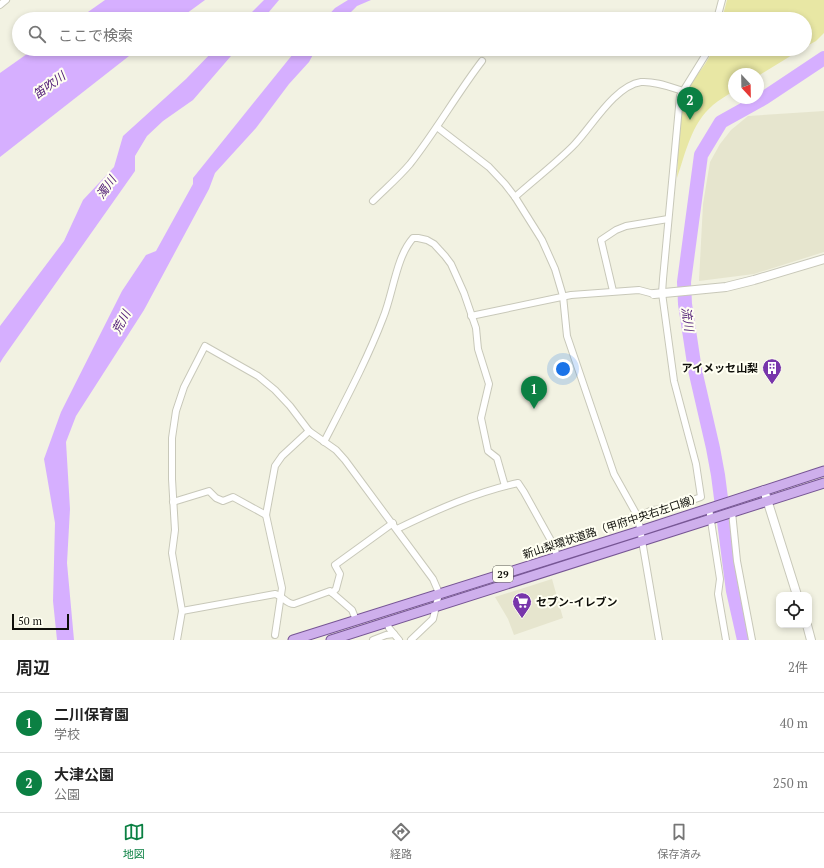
<!DOCTYPE html>
<html lang="ja">
<head>
<meta charset="utf-8">
<style>
	body { margin:0; font-family:"PT Serif","Noto Sans JP",serif; background:#f6f6f6; color:#222 }
	.controls { position:absolute; right:12px; bottom:12px; display:grid; overflow:hidden; border-radius:8px; box-shadow:0 2px 6px #0003 }
	.controls button { width:36px; height:36px; display:grid; place-items:center; padding:0; border:0; border-bottom:1px solid #e0e0e0; background:#fff; color:#222; font:20px sans-serif }
	.compass { position:absolute; left:728px; top:68px; width:36px; height:36px; border-radius:50%; background:#fff; box-shadow:0 2px 6px #0003; rotate:158deg }
	.scale { position:absolute; left:12px; bottom:10px; width:57px; box-sizing:border-box; padding-left:4px; border:2px solid #0f0f0a; border-top:0; font-size:11px; line-height:14px; white-space:nowrap; color:#0f0f0a; -webkit-text-stroke:3px #fffff2; paint-order:stroke }
	.you { position:absolute; left:563px; top:369px; width:14px; height:14px; margin:-10px; border:3px solid #fff; border-radius:50%; background:#1a73e8; box-shadow:0 0 0 6px #1a73e833 }
	.badge { display:grid; place-items:center; width:26px; height:26px; border-radius:50%; background:#0b8043; color:#fff; font-size:13px; font-weight:700 }
	.pin { position:absolute; translate:-50% -33px; filter:drop-shadow(0 1px 2px #0008) }
	.pin::after { content:''; position:absolute; top:21px; width:14px; height:12px; background:inherit; clip-path:polygon(0 0,100% 0,50% 100%) }
	.list { margin:0; padding:0; list-style:none }
	h2 { display:flex; justify-content:space-between; align-items:center; height:52px; margin:0; padding:0 16px; font-size:17px }
	h2 small { font-size:13px; font-weight:400; color:#767676 }
	.list li { display:grid; grid-template-columns:26px 1fr auto; gap:12px; align-items:center; box-sizing:border-box; height:60px; padding:0 16px; border-top:1px solid #e0e0e0 }
	.list b { display:block; font-size:15px; white-space:nowrap }
	.list p { margin:0; font-size:13px; white-space:nowrap; color:#767676 }
	.list em { font-size:13px; font-style:normal; color:#767676 }
	.icon { flex:none; width:22px; height:22px; fill:none; stroke:currentColor; stroke-width:2; stroke-linecap:round; stroke-linejoin:round }
	.map { position:relative; flex:none; width:824px; height:640px; overflow:hidden }
	.search { position:absolute; background:#fff; box-shadow:0 2px 6px #0003; left:12px; right:12px; top:12px; height:44px; display:flex; align-items:center; gap:10px; box-sizing:border-box; padding:0 14px; border-radius:22px; color:#767676; font-size:15px }
	.sheet { height:172px; background:#fff }
	nav { display:flex; justify-content:space-around; align-items:center; box-sizing:border-box; height:56px; border-top:1px solid #e0e0e0; background:#fff; font-size:11px; color:#767676 }
	nav a { display:grid; justify-items:center; gap:2px }
	nav .on { color:#0b8043 }
	.map>svg:first-child { display:block }
	.built { fill:#e6e5ce }
	.green { fill:#e8e7a4 }
	.water { fill:#d6afff }
	.lines { fill:none; stroke-linecap:round; stroke-linejoin:round }
	.river { stroke:#d6afff; stroke-width:14 }
	.street-casing { stroke:#c8c8b9; stroke-width:8 }
	.secondary-casing { stroke:#c8c8b9; stroke-width:10 }
	.primary-casing { stroke:#765594; stroke-width:11 }
	.street { stroke:#fff; stroke-width:6 }
	.secondary { stroke:#fff; stroke-width:8 }
	.primary { stroke:#ceafec; stroke-width:9 }
	.labels { text-anchor:middle; dominant-baseline:central; stroke-width:4; stroke-linejoin:round; paint-order:stroke }
	.shield { fill:#fffff2; stroke:#575750; stroke-width:1 }
	.shield-label { font-size:10px; font-weight:bold; fill:#0f0f0a }
	.poi-label { font-size:11px; font-weight:bold; fill:#0f0f0a; stroke:#fffff2; text-anchor:end }
	.street-label { font-size:11px; fill:#0f0f0a; stroke:#fffff2 }
	.water-label { font-size:12px; font-style:italic; fill:#4f1a75; stroke:#fffff2 }
</style>
</head>
<body>
<div class="map">
<svg width="824" height="640" viewBox="0 0 824 640">
	<rect width="100%" height="100%" fill="#f2f2e2"/>
	<!-- built -->
	<g class="built">
		<path d="M824 111V252L754 274 699 281 703 204 710 162 720 144 731 130 748 116Z"/>
		<path d="M552 579 563 618 514 635 508 619 495 597Z"/>
	</g>
	<!-- green -->
	<g class="green">
		<path d="M727 0H824V33L816 41 805 47V19H722Z"/>
		<path d="M713 49H802L758 76V74H734V91C727 95 719 100 713 105 691 124 686 152 677 178 679 149 677 111 690 86 697 73 708 63 713 49Z"/>
	</g>
	<!-- water -->
	<g class="water">
		<path d="M105 0H205L179 19H78Z"/>
		<path d="M264 0H279L263 19H245Z"/>
		<path d="M348 0H371L357 6 344 19H325L335 8Z"/>
		<path d="M34 49H138L0 157V73Z"/>
		<path d="M215 49H237L193 100 163 121 147 136 135 156V171L3 358 0 363V326L64 241 83 200 114 167 123 136 186 79Z"/>
		<path d="M297 49H316L309 62 289 84 256 128 215 173 209 189 144 310 76 416 66 442 70 509 67 563 74 640H57L53 601 55 523 44 459 61 412 122 291 146 255 156 251 193 184V178Z"/>
	</g>
	<g class="lines">
		<!-- river -->
		<path class="river" d="M744 640 733 591 718 475 713 448 695 370 685 304 684 282 701 155 721 122 764 98 824 58"/>
		<!-- street casing -->
		<g class="street-casing">
			<g id="street">
				<path d="M0 5 6 0"/>
				<path d="M717 19 722 0"/>
				<path d="M437 127 489 167 505 184 515 197 542 240 555 269 563 296 567 336 614 474 638 517 659 640"/>
				<path d="M515 197C534 180 555 164 573 146 591 128 614 86 641 82 655 81 670 87 683 91"/>
				<path d="M373 201C385 189 399 177 410 164 436 131 456 95 482 61"/>
				<path d="M613 291 601 240 616 230 626 226 668 219"/>
				<path d="M471 316 571 295 639 290 654 294"/>
				<path d="M324 442C345 401 367 360 383 318 393 294 396 257 413 238H418L427 240 434 244 445 256 451 264 464 293 476 328 478 349 489 384 481 418 488 451 497 458 505 486"/>
				<path d="M173 502 209 491 216 498 223 501 233 497 266 515"/>
				<path d="M709 508 720 579 718 594 726 640"/>
				<path d="M732 512 737 561 752 640"/>
				<path d="M638 517 652 510 667 509 701 497 696 464 674 381 662 293 663 279 680 96 706 54 708 49"/>
				<path d="M397 529C436 510 476 492 518 483L524 492 554 546 557 557"/>
				<path d="M332 593 336 589 340 574 335 565 393 523"/>
				<path d="M182 611 275 594C283 596 286 604 294 604L330 591 352 610 356 620"/>
				<path d="M387 622 389 628 399 640"/>
				<path d="M275 635 282 588 266 515 275 466 282 456 309 431"/>
				<path d="M177 640 182 611 172 553 175 530 172 479V438L176 411 184 387 205 346 258 376 275 390 290 406 309 431 336 450 345 460 433 579 439 593 433 619 411 640"/>
				<path d="M373 640 386 635 394 634"/>
			</g>
		</g>
		<!-- secondary casing -->
		<g class="secondary-casing">
			<g id="secondary">
				<path d="M654 294 726 287 754 280 824 259"/>
				<path d="M764 490 797 595"/>
				<path d="M807 625 811 640"/>
			</g>
		</g>
		<!-- primary casing -->
		<g class="primary-casing">
			<g id="primary">
				<path d="M293 640 640 531 824 471"/>
				<path d="M331 640 824 483"/>
			</g>
		</g>
		<!-- street -->
		<use href="#street" class="street"/>
		<!-- secondary -->
		<use href="#secondary" class="secondary"/>
		<!-- primary -->
		<use href="#primary" class="primary"/>
	</g>
	<!-- icons -->
	<defs>
		<g id="building-pin" transform="scale(1)"><path d="M0 17L-7.5 6A9.5 9.5 0 1 1 7.5 6Z" fill="#7836ab" stroke="#fffff2"/><path d="M-4-6H4V6H1V3H-1V6H-4ZM-2.5-4.3h1.7v1.8h-1.7ZM.8-4.3h1.7v1.8H.8ZM-2.5-1h1.7V.8h-1.7ZM.8-1h1.7V.8H.8Z" fill="#fff"/></g>
		<g id="supermarket-pin" transform="scale(1)"><path d="M0 17L-7.5 6A9.5 9.5 0 1 1 7.5 6Z" fill="#7836ab" stroke="#fffff2"/><path d="M-6-5.5h2.5l.6 2H6L4.5 2H-2.5L-4.4-4H-6ZM-1.5 3.2a1.3 1.3 0 1 0 .1 0ZM3 3.2a1.3 1.3 0 1 0 .1 0Z" fill="#fff"/></g>
	</defs>
	<g fill-rule="evenodd">
		<use href="#building-pin" x="772" y="368"/>
		<use href="#supermarket-pin" x="522" y="602"/>
	</g>
	<g class="labels">
		<!-- shield labels -->
		<rect class="shield" x="493" y="566" width="20" height="16" rx="3"/>
		<g class="shield-label">
			<text x="503" y="574">29</text>
		</g>
		<!-- poi labels -->
		<g class="poi-label">
			<text x="758" y="368">アイメッセ山梨</text>
			<text x="536" y="602" text-anchor="start">セブン-イレブン</text>
		</g>
		<!-- street labels -->
		<g class="street-label">
			<text transform="translate(612 526) rotate(-18)">新山梨環状道路（甲府中央右左口線）</text>
		</g>
		<!-- water labels -->
		<g class="water-label">
			<text transform="translate(49 85) rotate(-36)">笛吹川</text>
			<text transform="translate(106 187) rotate(-55)">濁川</text>
			<text transform="translate(688 319) rotate(82)">流川</text>
			<text transform="translate(121 322) rotate(-62)">荒川</text>
		</g>
	</g>
</svg>
<div class="controls">
<button><svg class="icon" aria-label="locate" viewBox="0 0 24 24"><circle cx="12" cy="12" r="6"/><path d="M12 2v4M12 18v4M2 12h4M18 12h4"/></svg></button>
</div>
<svg class="compass" viewBox="-18 -18 36 36"><path d="M0-13l5 13h-10z" fill="#e53935"/><path d="M0 13l5-13h-10z" fill="#767676"/></svg>
<div class="scale">50 m</div>
<div class="you"></div>
<div class="pin badge" style="left:534px;top:409px">1</div>
<div class="pin badge" style="left:690px;top:120px">2</div>
<div class="search"><svg class="icon" aria-label="search" viewBox="0 0 24 24"><circle cx="10" cy="10" r="6"/><path d="M15 15l6 6"/></svg>ここで検索</div>
</div>
<section class="sheet">
<h2>周辺<small>2件</small></h2>
<ul class="list">
<li><span class="badge">1</span><div><b>二川保育園</b><p>学校</p></div><em>40 m</em></li>
<li><span class="badge">2</span><div><b>大津公園</b><p>公園</p></div><em>250 m</em></li>
</ul>
</section>
<nav>
<a class="on"><svg class="icon" aria-label="map" viewBox="0 0 24 24"><path d="M3 6l6-2 6 2 6-2v14l-6 2-6-2-6 2zM9 4v14M15 6v14"/></svg>地図</a>
<a><svg class="icon" aria-label="directions" viewBox="0 0 24 24"><path d="M12 3l9 9-9 9-9-9zM9 14v-3h6M13 9l2 2-2 2"/></svg>経路</a>
<a><svg class="icon" aria-label="saved" viewBox="0 0 24 24"><path d="M7 4h10v16l-5-4-5 4z"/></svg>保存済み</a>
</nav>
</body>
</html>
